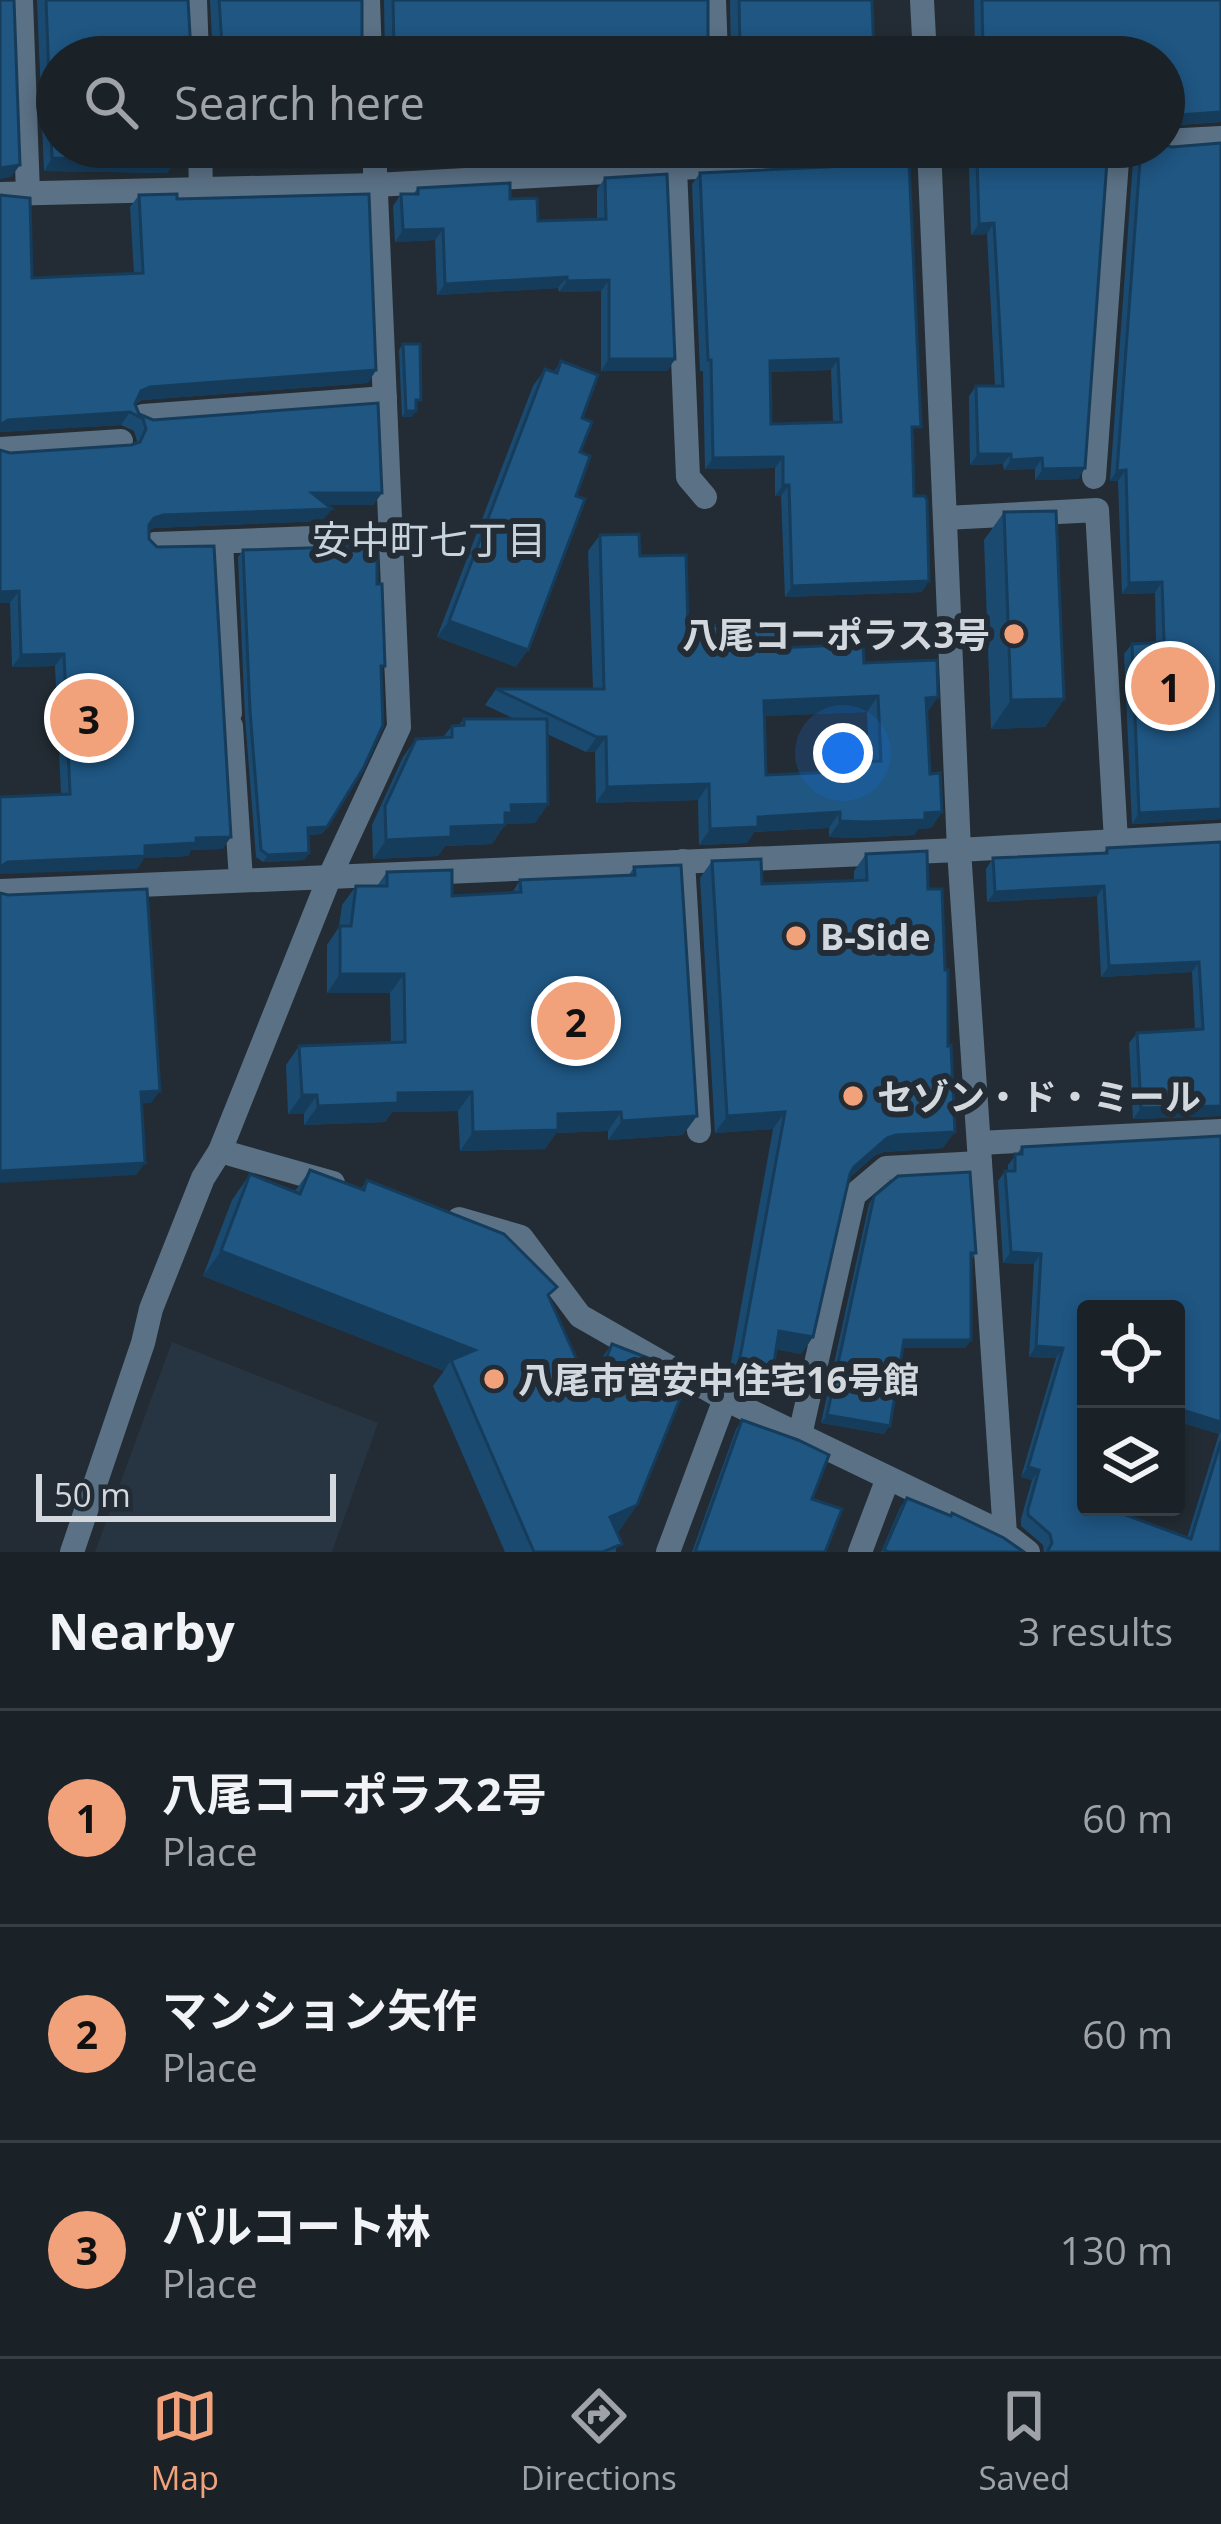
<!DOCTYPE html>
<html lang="en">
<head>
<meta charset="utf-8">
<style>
	body { margin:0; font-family:"Open Sans","Noto Sans JP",sans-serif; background:#23292f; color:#f1f3f6 }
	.controls { position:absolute; right:36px; bottom:36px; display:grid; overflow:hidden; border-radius:12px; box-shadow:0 6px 18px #0003 }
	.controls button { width:108px; height:108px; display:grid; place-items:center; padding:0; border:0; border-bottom:3px solid #383e44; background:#1a2127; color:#f1f3f6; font:60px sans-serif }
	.scale { position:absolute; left:36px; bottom:30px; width:300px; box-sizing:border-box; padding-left:12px; border:6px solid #d2d8dd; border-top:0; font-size:33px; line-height:42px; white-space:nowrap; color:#d2d8dd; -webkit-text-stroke:9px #232c34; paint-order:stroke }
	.you { position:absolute; left:843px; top:753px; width:42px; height:42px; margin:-30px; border:9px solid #fff; border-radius:50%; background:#1a73e8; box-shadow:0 0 0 18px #1a73e833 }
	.badge { display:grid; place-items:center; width:78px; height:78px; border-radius:50%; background:#f1a27b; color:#111; font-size:39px; font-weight:700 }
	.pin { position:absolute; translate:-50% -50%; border:6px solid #fff; box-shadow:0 3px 12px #0006 }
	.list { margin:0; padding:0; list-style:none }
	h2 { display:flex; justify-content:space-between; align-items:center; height:156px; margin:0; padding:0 48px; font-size:51px }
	h2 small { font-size:39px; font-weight:400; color:#9fa3a7 }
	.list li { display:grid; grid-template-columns:78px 1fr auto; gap:36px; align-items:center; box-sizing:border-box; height:216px; padding:0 48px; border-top:3px solid #383e44 }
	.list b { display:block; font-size:45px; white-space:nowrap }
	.list p { margin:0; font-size:39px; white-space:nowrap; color:#9fa3a7 }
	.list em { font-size:39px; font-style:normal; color:#9fa3a7 }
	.icon { flex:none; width:66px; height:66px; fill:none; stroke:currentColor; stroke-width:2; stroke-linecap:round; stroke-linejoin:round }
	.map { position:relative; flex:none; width:1221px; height:1552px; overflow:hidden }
	.search { position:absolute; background:#1a2127; box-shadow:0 6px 18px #0003; left:36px; right:36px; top:36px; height:132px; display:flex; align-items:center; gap:30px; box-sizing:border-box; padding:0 42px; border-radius:66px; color:#9fa3a7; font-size:45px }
	.sheet { height:804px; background:#1a2127 }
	nav { display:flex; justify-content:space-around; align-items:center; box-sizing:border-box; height:168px; border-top:3px solid #383e44; background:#1a2127; font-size:33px; color:#9fa3a7 }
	nav a { display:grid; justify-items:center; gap:6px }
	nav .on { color:#f1a27b }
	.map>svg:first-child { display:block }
	.built { fill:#273542 }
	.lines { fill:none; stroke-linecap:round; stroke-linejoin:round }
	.street { stroke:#5b7185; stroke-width:24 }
	.wall { fill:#1b4a70; fill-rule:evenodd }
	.shaded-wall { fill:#163c5b }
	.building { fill:#1f5682; stroke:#163c5b; stroke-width:3; fill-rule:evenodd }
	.poi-dot { fill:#f1a27b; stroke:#232c34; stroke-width:4.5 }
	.labels { text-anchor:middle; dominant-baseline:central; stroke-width:12; stroke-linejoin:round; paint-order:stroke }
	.poi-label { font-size:36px; font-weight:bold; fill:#d2d8dd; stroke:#232c34; text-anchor:start }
	.neighbourhood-label { font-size:39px; fill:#c7d3dd; stroke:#232c34 }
</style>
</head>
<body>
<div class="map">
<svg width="1221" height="1552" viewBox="0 0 1221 1552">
	<rect width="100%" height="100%" fill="#232c34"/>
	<!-- built -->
	<path class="built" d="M172 1342 378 1423 332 1552H95Z"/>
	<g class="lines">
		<!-- street -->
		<g class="street">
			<path d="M21 0 28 193"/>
			<path d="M195 0 197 57"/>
			<path d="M368 0 370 57"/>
			<path d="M714 0 716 57"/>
			<path d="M922 0 925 57"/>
			<path d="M1164 141 1221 138"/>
			<path d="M200 147 201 189"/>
			<path d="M929 147 959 850 1005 1534"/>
			<path d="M675 168 688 477 705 497"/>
			<path d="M0 194 376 185 1052 147"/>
			<path d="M143 416 385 398"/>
			<path d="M0 449 121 441"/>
			<path d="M1094 477 1118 147"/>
			<path d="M945 518 1097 510 1116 841"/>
			<path d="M221 542 230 713"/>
			<path d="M155 544 391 535"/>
			<path d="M231 726 241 880"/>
			<path d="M683 861 699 1131"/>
			<path d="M0 891 959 850 1221 835"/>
			<path d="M979 1143 1221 1131"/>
			<path d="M220 1151 333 1183"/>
			<path d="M459 1219 521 1237 580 1316 725 1399 1005 1534 1028 1552"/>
			<path d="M800 1435 854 1195 886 1168 980 1163"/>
			<path d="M72 1552 143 1343 151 1309 203 1178 220 1151 330 876 399 727 374 147"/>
			<path d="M668 1552 725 1399"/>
			<path d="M860 1552 888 1478"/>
		</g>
	</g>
	<!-- wall -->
	<g class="wall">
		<path d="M37 0H188L184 156 176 157V161L167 173 44 171Z"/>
		<path d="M210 0H362V45L365 54 213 57Z"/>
		<path d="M384 0H708V45L711 54 715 57H385Z"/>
		<path d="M730 0H872L874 57H731Z"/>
		<path d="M974 0H1221V122L1164 126V57H953L958 51H975Z"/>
		<path d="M408 147H548L510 148 502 161 409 167Z"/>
		<path d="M1068 147H1108L1085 468 1078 479 1035 480V469L1004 470 1003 464 970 465 969 396 976 386H995L987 234 971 235 969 168 977 158 1061 153 1067 151Z"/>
		<path d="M1134 147H1164L1221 819 1132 824 1124 654 1132 644 1156 643 1155 593 1122 594 1118 481H1110Z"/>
		<path d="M700 173 914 438V496L922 592 785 597 781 496H775V468L705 469 703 371H700L692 184ZM831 370 833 422 771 424 770 372Z"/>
		<path d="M605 178 675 359 667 371H601V291L559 292 558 288 437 295 435 240 395 242 393 206 401 194H413L418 188 510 199 538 221 597 219V189Z"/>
		<path d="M0 195 32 278 134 274 130 207 139 195 177 199 376 370 368 383 142 400 135 404 139 414 153 420 382 493 373 505H327L323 521 154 528 149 530V539L231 837 222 849 191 850 188 856 144 858 137 869 61 794 55 666 12 667 10 603H0V450L10 453 131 445 137 441 134 431 121 425 0 432Z"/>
		<path d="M403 344 417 406 412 417H402L399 350Z"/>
		<path d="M561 361 582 418 580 452 576 496 516 667 437 637 533 386 545 369 554 372Z"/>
		<path d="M1004 512 1064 699 1045 727 991 729 984 540Z"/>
		<path d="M600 535 640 556 688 627 778 648 864 663 927 713 930 774 942 812 931 828 918 829 914 835 853 838 829 837V828L754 832 747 843 699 845 698 800 596 803 595 752H586L547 734 548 804 535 823 505 824 492 844 445 846 438 856 373 859 372 825 403 757 416 739 443 737 452 726 459 725 464 719H515L485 705 496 689H593L588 551ZM867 712 869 761 834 763 828 772 766 775 764 716Z"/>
		<path d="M243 550 381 671 327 827 322 834 308 835 309 853 304 860 263 862 256 857 245 718 238 557Z"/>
		<path d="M1221 842V1116L1133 1119 1129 1043 1137 1033 1195 1030 1192 972 1101 977 1097 896 987 902 986 869 993 858 1103 854 1107 848Z"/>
		<path d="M866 854 943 1148 884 1152 875 1155 849 1178 813 1337 801 1354 776 1349 773 1369 761 1385 728 1379 773 1129 715 1133 700 878 712 861 762 884 854 881V871Z"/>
		<path d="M634 867 683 1135 608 1140V1131L556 1133 545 1149 460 1151 458 1111 392 1112 385 1122 304 1125V1114H288L286 1065 299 1046 391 1043 390 993H327V945L339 927 342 905 356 886H377L387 872 452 896 512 893 520 880 629 875Z"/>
		<path d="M1221 1136V1552H1044L1043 1545 1021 1526V1519L1032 1480 1021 1477 1056 1358 1029 1357 1034 1264 1003 1263 998 1181 1005 1171H1008V1165L1022 1147ZM1176 1309V1421L1219 1434 1187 1538 1115 1511Z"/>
		<path d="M310 1170 361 1189 367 1180 549 1298 588 1385 594 1369 612 1344 637 1505 619 1531 616 1532V1552H505L433 1386 444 1371 203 1276 232 1200 250 1174 295 1191Z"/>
		<path d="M874 1196 976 1253 971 1260V1340L965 1348H903L884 1434 821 1423 869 1204Z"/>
		<path d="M742 1420 812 1499 825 1552H692L736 1429Z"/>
		<path d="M907 1498 1024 1552H881L900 1508Z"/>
	</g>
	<!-- shaded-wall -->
	<g class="shaded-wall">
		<path d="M1221 112V122L1164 126V116Z"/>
		<path d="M174 147H190L184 156 167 157Z"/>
		<path d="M222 147H358L217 155Z"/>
		<path d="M603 147H758L597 156Z"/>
		<path d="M510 149 502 161 409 167 417 154Z"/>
		<path d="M52 158 176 161 167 173 44 171Z"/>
		<path d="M20 165 11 177 0 179V168Z"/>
		<path d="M994 223 987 234 971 235 979 224Z"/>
		<path d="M443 229 435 240 395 242 403 230Z"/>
		<path d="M567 277 558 288 437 295 445 284Z"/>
		<path d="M609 280 601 291 559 292 567 281Z"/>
		<path d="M609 359H675L667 371H601Z"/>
		<path d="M838 359 831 370 762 372 770 361Z"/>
		<path d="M376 370 368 383 142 400 133 403 141 391 150 387Z"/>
		<path d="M406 411H416L412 417H402Z"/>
		<path d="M130 412 121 425 0 432V425L8 420Z"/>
		<path d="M978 454H1011L1003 464 970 465Z"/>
		<path d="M783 457 775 468 705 469 713 458Z"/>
		<path d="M1042 458 1035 469 1004 470 1011 460Z"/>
		<path d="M1085 468 1078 479 1035 480 1043 469Z"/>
		<path d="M1126 470 1118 481H1110L1117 471Z"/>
		<path d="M783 485H789L781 496H775Z"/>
		<path d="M312 493H382L373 505H303Z"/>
		<path d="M332 509 323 521 154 528 145 531 154 518 163 515Z"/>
		<path d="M929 581 922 592 785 597 792 586Z"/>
		<path d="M1162 582 1155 593 1122 594 1129 583Z"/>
		<path d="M19 591 10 603H0V592Z"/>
		<path d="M449 621 528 650 516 667 437 637Z"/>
		<path d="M64 654 55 666 12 667 21 655Z"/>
		<path d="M878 696 867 712 753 717 764 701Z"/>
		<path d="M938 697 927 713 926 698Z"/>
		<path d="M1064 699 1045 727 991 729 1011 700Z"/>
		<path d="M597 737H606L595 752H586Z"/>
		<path d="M709 784 698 800 596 803 607 787Z"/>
		<path d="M548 804 535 823 504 824 492 844 445 846 438 856 373 859 386 840 451 827 511 805Z"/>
		<path d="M1221 809V819L1132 824 1139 813Z"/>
		<path d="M840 812 829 828 754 832 747 843 699 845 710 829 758 817Z"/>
		<path d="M942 812 931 828 918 829 914 835 853 838 829 837 840 821Z"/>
		<path d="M327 827 322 834 303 835 308 828Z"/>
		<path d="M231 837 222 849 191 850 188 856 144 858 137 869 0 874V867L8 862 196 838Z"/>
		<path d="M309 853 304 860 263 862 268 855Z"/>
		<path d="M1104 886 1097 896 987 902 995 892Z"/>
		<path d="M1199 962 1192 972 1101 977 1109 966Z"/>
		<path d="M340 974H404L390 993H327Z"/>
		<path d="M160 1091 151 1103 132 1104 141 1092Z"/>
		<path d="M472 1092 458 1111 392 1112 385 1122 304 1125 318 1106 398 1093Z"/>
		<path d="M302 1095H317L304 1114H288Z"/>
		<path d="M1221 1106V1116L1133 1119 1141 1108Z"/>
		<path d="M621 1112 608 1131 556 1133 545 1149 460 1151 473 1132 558 1114Z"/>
		<path d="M785 1112 773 1129 715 1133 727 1116Z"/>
		<path d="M697 1116 683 1135 608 1140 622 1121Z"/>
		<path d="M955 1132 943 1148 884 1152 875 1155 842 1184 854 1167 887 1138 896 1135Z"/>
		<path d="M145 1163 136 1175 0 1183V1171Z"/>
		<path d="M221 1251 475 1350 451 1360 444 1371 203 1276Z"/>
		<path d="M1011 1252 1041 1254 1034 1264 1003 1263Z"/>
		<path d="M779 1331 813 1337 801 1354 768 1348Z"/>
		<path d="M904 1340H971L965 1348H899Z"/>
		<path d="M1036 1346 1063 1348 1056 1358 1029 1357Z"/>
		<path d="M739 1363 773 1369 761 1385 728 1379Z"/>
		<path d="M1176 1408 1221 1422V1432L1219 1434 1176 1421Z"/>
		<path d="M827 1415 890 1426 884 1434 821 1423Z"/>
		<path d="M1028 1467 1039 1470 1032 1480 1021 1477Z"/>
		<path d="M637 1505 619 1531 592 1542 610 1517Z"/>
	</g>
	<!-- building -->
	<g class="building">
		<path d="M0 0H14L20 165 0 168Z"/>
		<path d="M46 0H188L191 52 196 57H57V147H175L176 161 52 158Z"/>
		<path d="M219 0H362V45L365 54 369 57H214L220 53 222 45Z"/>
		<path d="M393 0H708V45L711 54 715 57H388L394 51Z"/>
		<path d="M739 0H872L874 57H734L740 51Z"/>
		<path d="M982 0H1221V112L1164 116V57H958V51H983Z"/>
		<path d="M1221 143V809L1139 813 1132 644 1164 642 1162 582 1129 583 1126 470 1117 471 1141 147H1164V145L1172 147Z"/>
		<path d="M417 147H510V149L417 154Z"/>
		<path d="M1071 147H1108L1085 468 1043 469 1042 458 1011 460V454H978L976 386H1003L994 223 979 224 977 158 1061 153Z"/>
		<path d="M909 163 921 427H912L914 496H925L927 500 929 581 792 586 789 485H783V457L713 458 711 360H708L700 173ZM838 359 841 422 771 424 770 361Z"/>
		<path d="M667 174 675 359H609V280L567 281V277L445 284 443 229 403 230 401 194H418V188L510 183V199L537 198 538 221 606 219 605 178Z"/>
		<path d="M177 194V199L369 194 376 370 150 387 141 391 135 404 139 414 153 420 378 403 382 493H312L332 509 163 515 154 518 149 525V539L157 547 214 546 231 837 196 838V843L145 846V856L8 862 0 867V797L70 794 64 654 21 655 19 591 0 592V450L10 453 131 445 140 442 146 429 143 419 130 412 8 420 0 425V195L30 198 32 278 143 273 139 195Z"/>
		<path d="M403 344H420L421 400H416V411H406Z"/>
		<path d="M561 361 598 375 582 418 592 422 580 452 590 456 576 496 585 499 528 650 449 621 545 369 557 373Z"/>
		<path d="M1056 511 1064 699 1011 700 1004 512Z"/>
		<path d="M639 534 640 556 686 555 688 627 777 622 778 648 863 644 864 663 937 660 938 697 926 698 930 774 940 773 942 812 925 813V820L864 822 840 821V812L758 817V827L710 829 709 784 607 787 606 737H597L496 689H604L600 535ZM878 696 881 761 834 763V772L766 775 764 701Z"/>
		<path d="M367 546 377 553V584H382L385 666H381L383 725 364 767 327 827 308 828 309 853 268 855 261 850 250 711 243 550Z"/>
		<path d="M464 719H547L548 804 511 805 512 813H505V825L451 827V837L386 840 385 806 416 739 452 737V726L464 725Z"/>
		<path d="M1221 842V1106L1141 1108 1137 1033 1203 1029 1199 962 1109 966 1104 886 995 892 993 858 1107 853V848Z"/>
		<path d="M927 851 928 889H942L945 970H948V1046L951 1045 955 1132 896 1135 887 1138 854 1167 850 1174 813 1337 779 1331 773 1369 739 1363 785 1112 727 1116 712 861 761 859 762 884 867 880 866 854Z"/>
		<path d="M681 865 697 1116 622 1121 621 1112 558 1114V1130L473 1132 472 1092 398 1093V1103L318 1106 317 1095H302L299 1046 405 1042 404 974H340V926H351L356 886H387V872L452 870V896L521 892 520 880 635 875 634 867Z"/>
		<path d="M147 889 160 1091 141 1092 145 1163 0 1171V893L8 895Z"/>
		<path d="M1221 1136V1422L1176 1408V1309H1086V1507H1116L1115 1511 1191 1539 1221 1441V1552H1047L1052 1543 1050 1534 1028 1515V1509L1039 1470 1028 1467 1063 1348 1036 1346 1041 1254 1011 1252 1005 1171H1015V1154H1022V1147Z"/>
		<path d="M310 1170 364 1190 367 1180 504 1234 557 1287 548 1295 592 1394 612 1344 690 1374 637 1505 610 1517 622 1544 603 1552H534L451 1360 475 1350 221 1251 250 1174 300 1194Z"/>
		<path d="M970 1172 976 1253H971V1340H904L890 1426 827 1415 874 1196 898 1176Z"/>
		<path d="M742 1420 798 1440 829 1455 812 1499 842 1509 825 1552H695Z"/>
		<path d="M907 1498 951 1516 952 1513 1004 1538 1024 1552H889L884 1550Z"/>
	</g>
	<!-- markers -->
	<g class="poi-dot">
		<circle cx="1014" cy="634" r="12"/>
		<circle cx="796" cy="936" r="12"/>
		<circle cx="853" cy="1096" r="12"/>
		<circle cx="494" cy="1379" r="12"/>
	</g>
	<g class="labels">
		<!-- poi labels -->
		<g class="poi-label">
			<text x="990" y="634" text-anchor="end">八尾コーポラス3号</text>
			<text x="820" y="936">B-Side</text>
			<text x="877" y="1096">セゾン・ド・ミール</text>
			<text x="518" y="1379">八尾市営安中住宅16号館</text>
		</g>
		<!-- neighbourhood labels -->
		<g class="neighbourhood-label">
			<text x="429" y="538">安中町七丁目</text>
		</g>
	</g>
</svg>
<div class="controls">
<button><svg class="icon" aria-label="locate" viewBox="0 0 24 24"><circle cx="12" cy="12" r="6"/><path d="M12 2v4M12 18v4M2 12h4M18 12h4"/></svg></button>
<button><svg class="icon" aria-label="layers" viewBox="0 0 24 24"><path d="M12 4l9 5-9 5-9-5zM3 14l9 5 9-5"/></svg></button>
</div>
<div class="scale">50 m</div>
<div class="you"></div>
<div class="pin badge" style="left:1170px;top:686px">1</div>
<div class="pin badge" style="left:576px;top:1021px">2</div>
<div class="pin badge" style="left:89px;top:718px">3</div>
<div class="search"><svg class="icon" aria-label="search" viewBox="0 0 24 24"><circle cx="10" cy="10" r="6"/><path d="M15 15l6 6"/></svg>Search here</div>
</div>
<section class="sheet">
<h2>Nearby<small>3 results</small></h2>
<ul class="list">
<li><span class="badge">1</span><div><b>八尾コーポラス2号</b><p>Place</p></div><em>60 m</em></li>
<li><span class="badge">2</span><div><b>マンション矢作</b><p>Place</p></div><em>60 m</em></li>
<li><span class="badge">3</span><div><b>パルコート林</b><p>Place</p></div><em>130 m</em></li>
</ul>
</section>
<nav>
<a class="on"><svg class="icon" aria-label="map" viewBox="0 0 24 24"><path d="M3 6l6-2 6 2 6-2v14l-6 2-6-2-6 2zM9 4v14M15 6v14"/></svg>Map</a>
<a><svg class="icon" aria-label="directions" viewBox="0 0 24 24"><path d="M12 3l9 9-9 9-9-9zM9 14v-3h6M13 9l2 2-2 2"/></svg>Directions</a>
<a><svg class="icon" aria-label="saved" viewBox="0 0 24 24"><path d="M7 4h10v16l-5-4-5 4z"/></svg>Saved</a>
</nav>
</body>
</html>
